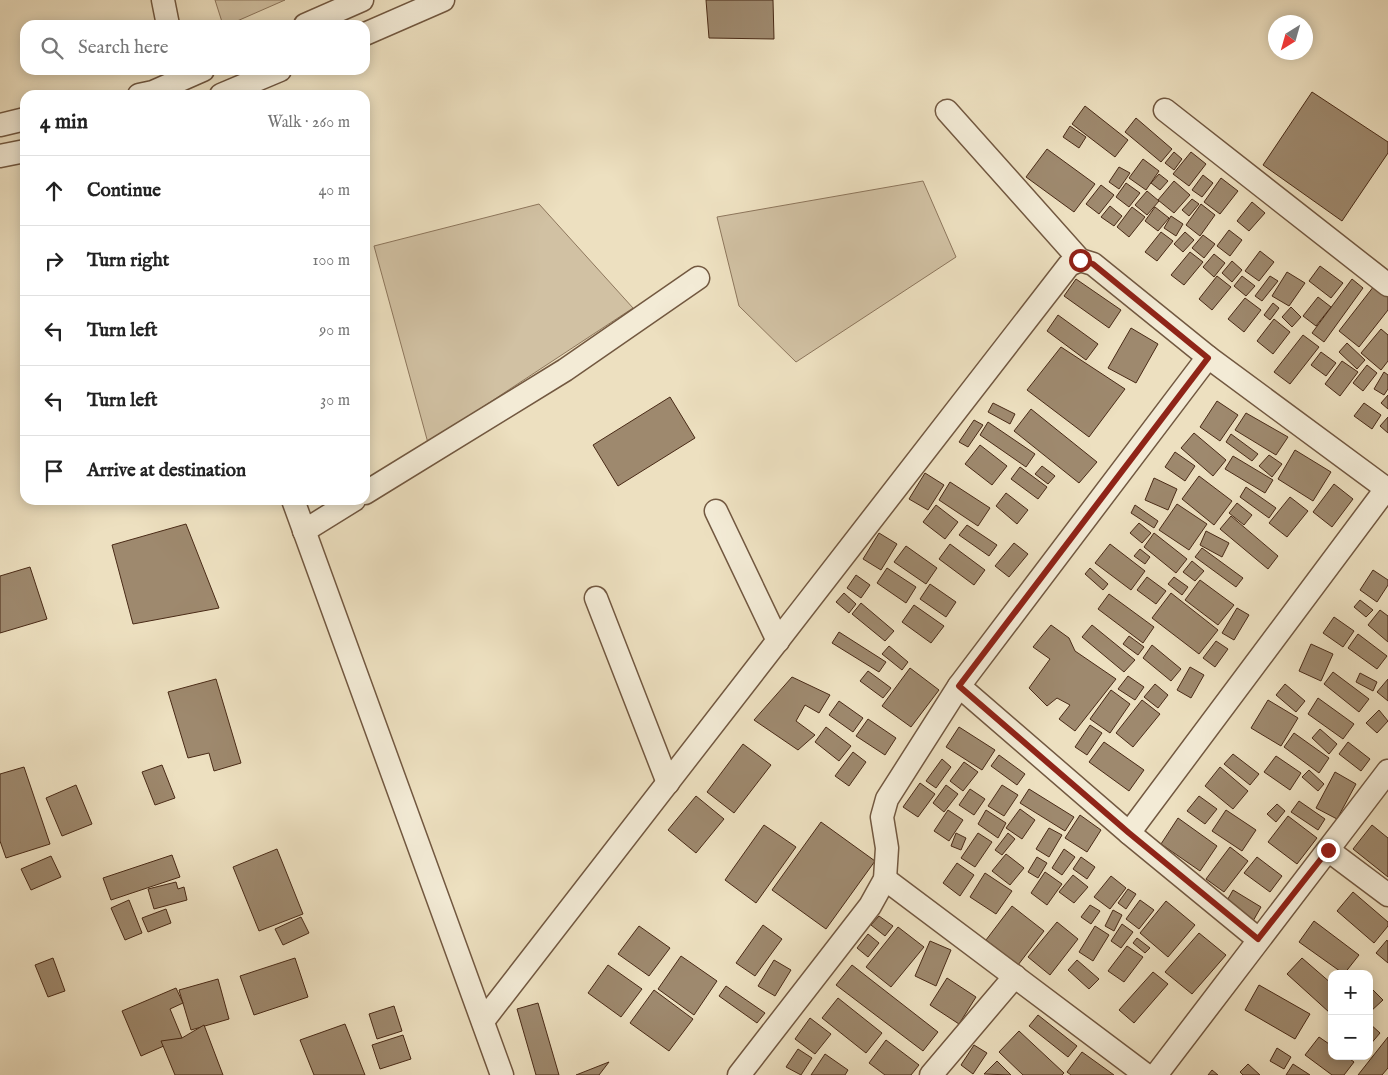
<!DOCTYPE html>
<html lang="en">
<head>
<meta charset="utf-8">
<style>
	body { margin:0; font-family:"IM FELL English",serif; background:#f6f6f6; color:#222 }
	.controls { position:absolute; right:15px; bottom:15px; display:grid; overflow:hidden; border-radius:10px; box-shadow:0 2px 12px #0003 }
	.controls button { width:45px; height:45px; display:grid; place-items:center; padding:0; border:0; border-bottom:1px solid #e0e0e0; background:#fff; color:#222; font:25px sans-serif }
	.compass { position:absolute; left:1268px; top:15px; width:45px; height:45px; border-radius:50%; background:#fff; box-shadow:0 2px 12px #0003; rotate:217deg }
	.stop { position:absolute; width:15px; height:15px; margin:-11px; border:4px solid #8f2418; border-radius:50%; background:#fff }
	.stop.end { background:#8f2418; border-color:#fff; box-shadow:0 1px 5px #0008 }
	.list { margin:0; padding:0; list-style:none }
	h2 { display:flex; justify-content:space-between; align-items:center; height:65px; margin:0; padding:0 20px; font-size:21px }
	h2 small { font-size:16px; font-weight:400; color:#767676 }
	.list li { display:grid; grid-template-columns:32px 1fr auto; gap:15px; align-items:center; box-sizing:border-box; height:70px; padding:0 20px; border-top:1px solid #e0e0e0 }
	.list b { display:block; font-size:19px; white-space:nowrap }
	.list em { font-size:16px; font-style:normal; color:#767676 }
	.icon { flex:none; width:28px; height:28px; fill:none; stroke:currentColor; stroke-width:2; stroke-linecap:round; stroke-linejoin:round }
	.map { position:relative; flex:none; width:1388px; height:1075px; overflow:hidden }
	.search { position:absolute; background:#fff; box-shadow:0 2px 12px #0003; left:20px; top:20px; width:350px; height:55px; display:flex; align-items:center; gap:12px; box-sizing:border-box; padding:0 18px; border-radius:15px; color:#767676; font-size:19px }
	.panel { position:absolute; background:#fff; box-shadow:0 2px 12px #0003; left:20px; top:90px; width:350px; height:415px; border-radius:15px }
	.map>svg:first-child { display:block }
	.green { fill:#d1c1a3; stroke:#8d765c }
	.building { fill:#9e896e; stroke:#492a16 }
	.lines { fill:none; stroke-linecap:round; stroke-linejoin:round }
	.minor-casing { stroke:#725840; stroke-width:25 }
	.minor { stroke:#f3ebd6; stroke-width:22 }
	.route { stroke:#8f2418; stroke-width:6 }
</style>
</head>
<body>
<div class="map">
<svg width="1388" height="1075" viewBox="0 0 1388 1075">
	<rect width="100%" height="100%" fill="#ede0c0"/>
	<filter id="stains"><feTurbulence type="fractalNoise" baseFrequency=".004" numOctaves="4"/><feColorMatrix values="0 0 0 0 .2 0 0 0 0 .09 0 0 0 0 .02 0 0 0 .5 -.17"/></filter>
	<radialGradient id="worn" r=".72"><stop offset=".6" stop-color="#630" stop-opacity="0"/><stop offset="1" stop-color="#630" stop-opacity=".3"/></radialGradient>
	<!-- green -->
	<g class="green">
		<path d="M215 0H285L228 25H223Z"/>
		<path d="M923 181 956 257 796 362 739 306 717 217Z"/>
		<path d="M539 204 633 308 428 443 374 246Z"/>
	</g>
	<!-- building -->
	<g class="building">
		<path d="M706 0H773L774 39 709 38Z"/>
		<path d="M1312 92 1388 142V153L1342 221 1263 165Z"/>
		<path d="M1085 106 1128 140 1115 157 1072 124Z"/>
		<path d="M1136 118 1172 149 1161 162 1125 132Z"/>
		<path d="M1070 126 1086 137 1079 148 1063 137Z"/>
		<path d="M1047 149 1095 184 1074 212 1026 177Z"/>
		<path d="M1174 152 1182 159 1174 170 1165 163Z"/>
		<path d="M1191 152 1206 164 1189 186 1173 174Z"/>
		<path d="M1143 159 1159 171 1146 190 1129 178Z"/>
		<path d="M1119 167 1130 173 1119 189 1109 182Z"/>
		<path d="M1159 174 1168 181 1160 190 1151 183Z"/>
		<path d="M1203 175 1213 183 1202 197 1192 190Z"/>
		<path d="M1221 178 1238 191 1220 214 1204 202Z"/>
		<path d="M1174 181 1190 195 1174 213 1158 200Z"/>
		<path d="M1126 183 1140 193 1129 207 1116 197Z"/>
		<path d="M1101 185 1114 195 1099 214 1086 204Z"/>
		<path d="M1147 191 1159 201 1147 215 1135 205Z"/>
		<path d="M1192 199 1199 204 1189 216 1182 210Z"/>
		<path d="M1252 202 1265 213 1249 231 1237 221Z"/>
		<path d="M1201 204 1215 215 1200 236 1186 225Z"/>
		<path d="M1110 206 1122 216 1114 226 1101 217Z"/>
		<path d="M1132 207 1145 217 1129 237 1117 227Z"/>
		<path d="M1155 207 1169 218 1158 231 1145 221Z"/>
		<path d="M1171 216 1183 224 1176 236 1164 228Z"/>
		<path d="M1229 230 1242 240 1230 256 1217 246Z"/>
		<path d="M1161 232 1173 241 1157 261 1145 252Z"/>
		<path d="M1185 232 1194 240 1183 252 1174 244Z"/>
		<path d="M1203 235 1215 244 1204 258 1192 248Z"/>
		<path d="M1260 251 1274 262 1259 281 1245 271Z"/>
		<path d="M1190 252 1203 262 1184 285 1171 275Z"/>
		<path d="M1214 254 1225 263 1214 277 1203 267Z"/>
		<path d="M1232 261 1242 270 1232 282 1222 273Z"/>
		<path d="M1320 266 1343 283 1331 298 1309 281Z"/>
		<path d="M1287 272 1305 283 1289 306 1272 296Z"/>
		<path d="M1217 276 1231 287 1212 310 1199 299Z"/>
		<path d="M1242 276 1255 286 1246 296 1234 286Z"/>
		<path d="M1270 276 1278 281 1262 301 1255 296Z"/>
		<path d="M1076 279 1121 310 1109 328 1064 296Z"/>
		<path d="M1352 279 1363 288 1324 342 1312 333Z"/>
		<path d="M1374 286 1388 296V310L1359 347 1339 331Z"/>
		<path d="M1318 297 1331 307 1316 326 1303 316Z"/>
		<path d="M1245 298 1261 310 1244 332 1228 319Z"/>
		<path d="M1273 303 1279 308 1270 320 1264 315Z"/>
		<path d="M1291 307 1301 317 1292 327 1282 317Z"/>
		<path d="M1058 315 1098 344 1086 360 1047 331Z"/>
		<path d="M1274 319 1290 332 1273 354 1257 341Z"/>
		<path d="M1131 328 1158 344 1136 383 1108 368Z"/>
		<path d="M1381 329 1388 335V361L1381 370 1361 353Z"/>
		<path d="M1303 335 1319 347 1290 384 1274 372Z"/>
		<path d="M1347 343 1365 360 1357 369 1339 352Z"/>
		<path d="M1061 347 1125 389 1089 437 1027 390Z"/>
		<path d="M1321 352 1336 363 1326 376 1311 365Z"/>
		<path d="M1342 361 1358 372 1340 396 1325 384Z"/>
		<path d="M1367 365 1377 373 1363 391 1353 383Z"/>
		<path d="M1384 372 1388 375V389L1384 395 1374 389Z"/>
		<path d="M1388 395V409L1381 403Z"/>
		<path d="M670 397 695 438 618 486 593 445Z"/>
		<path d="M1217 401 1238 415 1220 441 1200 427Z"/>
		<path d="M993 403 1015 414 1010 424 988 412Z"/>
		<path d="M1364 403 1381 415 1372 429 1354 416Z"/>
		<path d="M1031 409 1097 462 1079 483 1014 431Z"/>
		<path d="M1246 413 1288 437 1276 455 1235 430Z"/>
		<path d="M1388 417V433L1380 426Z"/>
		<path d="M974 420 983 425 968 447 959 442Z"/>
		<path d="M988 422 1035 454 1026 467 980 435Z"/>
		<path d="M1194 433 1226 460 1213 476 1181 448Z"/>
		<path d="M1231 434 1258 454 1252 461 1226 442Z"/>
		<path d="M980 445 1007 466 992 485 965 464Z"/>
		<path d="M1295 450 1331 472 1313 501 1278 479Z"/>
		<path d="M1175 452 1195 466 1185 481 1165 467Z"/>
		<path d="M1269 455 1282 464 1272 477 1259 466Z"/>
		<path d="M1233 456 1273 480 1265 493 1225 469Z"/>
		<path d="M1042 466 1055 476 1048 484 1035 474Z"/>
		<path d="M1020 467 1047 487 1038 499 1011 479Z"/>
		<path d="M925 473 944 485 928 510 909 499Z"/>
		<path d="M1199 476 1232 501 1214 525 1182 499Z"/>
		<path d="M1154 478 1177 489 1168 510 1145 500Z"/>
		<path d="M950 482 990 508 978 526 939 500Z"/>
		<path d="M1334 484 1353 499 1332 527 1313 512Z"/>
		<path d="M1246 487 1276 508 1269 518 1240 497Z"/>
		<path d="M1006 493 1028 510 1017 524 996 506Z"/>
		<path d="M1290 497 1308 511 1287 537 1269 523Z"/>
		<path d="M1237 503 1252 515 1244 525 1229 513Z"/>
		<path d="M1177 504 1207 524 1189 550 1159 530Z"/>
		<path d="M936 505 958 522 945 539 923 522Z"/>
		<path d="M1135 505 1158 521 1154 528 1131 513Z"/>
		<path d="M1231 516 1278 556 1268 569 1220 529Z"/>
		<path d="M1139 523 1151 533 1142 543 1130 533Z"/>
		<path d="M186 524 219 608 133 624 112 545Z"/>
		<path d="M967 525 997 545 989 556 959 535Z"/>
		<path d="M1206 531 1229 543 1222 557 1200 545Z"/>
		<path d="M879 533 897 544 881 570 863 559Z"/>
		<path d="M1154 533 1187 559 1176 573 1144 547Z"/>
		<path d="M1014 543 1028 554 1009 577 995 566Z"/>
		<path d="M950 544 985 570 974 585 939 559Z"/>
		<path d="M1110 544 1145 571 1131 590 1095 563Z"/>
		<path d="M906 546 937 568 926 584 894 562Z"/>
		<path d="M1202 548 1243 578 1236 587 1195 557Z"/>
		<path d="M1140 549 1150 557 1145 564 1134 556Z"/>
		<path d="M1192 561 1204 571 1195 581 1183 572Z"/>
		<path d="M30 567 47 619 0 633V576Z"/>
		<path d="M887 568 916 587 906 603 877 583Z"/>
		<path d="M1090 568 1108 584 1103 590 1085 574Z"/>
		<path d="M1373 570 1388 580V585L1377 602 1360 590Z"/>
		<path d="M856 575 870 585 861 598 847 588Z"/>
		<path d="M1147 577 1166 591 1156 604 1137 590Z"/>
		<path d="M1174 577 1188 587 1182 595 1168 584Z"/>
		<path d="M1200 580 1234 605 1218 625 1185 600Z"/>
		<path d="M930 584 956 602 946 617 920 599Z"/>
		<path d="M844 593 856 604 849 613 836 602Z"/>
		<path d="M1171 593 1218 630 1199 654 1152 618Z"/>
		<path d="M1109 594 1154 627 1143 643 1098 609Z"/>
		<path d="M1360 600 1373 610 1366 617 1354 607Z"/>
		<path d="M861 603 894 631 885 641 852 614Z"/>
		<path d="M914 605 944 626 931 643 902 622Z"/>
		<path d="M1237 608 1249 615 1234 640 1222 633Z"/>
		<path d="M1380 610 1388 616V642L1368 625Z"/>
		<path d="M1334 617 1354 631 1343 647 1323 633Z"/>
		<path d="M1051 625 1069 638 1075 651 1116 679 1075 731 1059 719 1070 705 1057 698 1047 706 1029 688 1050 659 1033 647Z"/>
		<path d="M1092 625 1135 660 1124 672 1082 637Z"/>
		<path d="M839 632 886 662 879 672 832 643Z"/>
		<path d="M1358 634 1387 656 1377 669 1348 648Z"/>
		<path d="M1129 636 1144 647 1138 655 1123 644Z"/>
		<path d="M1216 641 1228 649 1215 667 1203 658Z"/>
		<path d="M1311 644 1333 654 1321 681 1299 671Z"/>
		<path d="M1152 645 1181 669 1171 681 1143 658Z"/>
		<path d="M889 646 908 662 902 670 882 654Z"/>
		<path d="M1190 667 1204 675 1191 698 1177 690Z"/>
		<path d="M910 668 939 690 911 727 882 706Z"/>
		<path d="M868 671 891 688 883 698 860 681Z"/>
		<path d="M1333 672 1369 699 1359 712 1324 684Z"/>
		<path d="M1360 673 1377 682 1373 691 1356 682Z"/>
		<path d="M1128 676 1144 687 1135 700 1118 689Z"/>
		<path d="M792 677 830 695 819 713 805 705 796 721 815 735 798 750 754 720Z"/>
		<path d="M216 679 241 763 214 771 209 753 188 758 168 692Z"/>
		<path d="M1388 679V701L1377 692Z"/>
		<path d="M1155 684 1168 695 1158 708 1144 697Z"/>
		<path d="M1285 684 1305 701 1296 712 1276 695Z"/>
		<path d="M1111 690 1130 704 1110 733 1090 719Z"/>
		<path d="M1318 698 1354 724 1343 739 1308 714Z"/>
		<path d="M1142 700 1160 714 1133 747 1116 733Z"/>
		<path d="M1268 700 1298 718 1281 746 1251 728Z"/>
		<path d="M839 701 863 718 853 732 829 715Z"/>
		<path d="M1379 710 1388 721 1377 733 1366 723Z"/>
		<path d="M868 719 896 738 885 755 856 736Z"/>
		<path d="M1090 725 1102 733 1087 755 1075 747Z"/>
		<path d="M826 727 851 746 839 761 815 742Z"/>
		<path d="M959 727 995 750 982 770 946 747Z"/>
		<path d="M1320 729 1337 744 1329 754 1312 738Z"/>
		<path d="M1294 733 1329 758 1319 773 1284 747Z"/>
		<path d="M1104 742 1144 770 1129 791 1089 762Z"/>
		<path d="M1348 742 1370 759 1361 771 1339 754Z"/>
		<path d="M743 744 771 765 734 813 707 792Z"/>
		<path d="M853 752 866 762 849 786 835 776Z"/>
		<path d="M1233 754 1259 774 1250 785 1224 764Z"/>
		<path d="M999 755 1025 774 1017 785 991 766Z"/>
		<path d="M1276 756 1301 773 1290 790 1264 772Z"/>
		<path d="M942 759 951 767 936 788 926 781Z"/>
		<path d="M964 762 978 772 963 791 950 781Z"/>
		<path d="M162 765 175 798 155 805 142 772Z"/>
		<path d="M24 767 50 844 6 858 0 841V774Z"/>
		<path d="M1220 767 1248 791 1233 809 1205 786Z"/>
		<path d="M1309 770 1324 784 1318 791 1302 777Z"/>
		<path d="M1335 772 1356 784 1337 819 1316 808Z"/>
		<path d="M920 783 935 794 918 817 903 807Z"/>
		<path d="M76 785 92 824 62 836 46 798Z"/>
		<path d="M946 785 958 794 944 812 933 803Z"/>
		<path d="M1002 785 1018 795 1004 816 988 806Z"/>
		<path d="M970 789 985 799 974 815 959 805Z"/>
		<path d="M1029 789 1074 817 1065 831 1020 803Z"/>
		<path d="M696 796 724 819 696 853 668 830Z"/>
		<path d="M1199 796 1217 809 1205 824 1187 811Z"/>
		<path d="M1299 801 1325 819 1318 830 1291 812Z"/>
		<path d="M1277 804 1285 811 1276 822 1267 814Z"/>
		<path d="M1020 809 1035 820 1022 839 1006 828Z"/>
		<path d="M948 810 963 820 949 841 934 831Z"/>
		<path d="M986 810 1006 823 998 838 978 824Z"/>
		<path d="M1226 810 1256 830 1242 851 1212 831Z"/>
		<path d="M1080 815 1101 830 1087 852 1065 838Z"/>
		<path d="M1288 816 1317 838 1297 864 1268 842Z"/>
		<path d="M1178 818 1217 846 1200 871 1161 844Z"/>
		<path d="M821 822 875 861 826 929 772 890Z"/>
		<path d="M764 825 796 847 756 903 725 880Z"/>
		<path d="M1372 825 1388 838V877L1353 849Z"/>
		<path d="M1049 828 1062 835 1049 857 1036 849Z"/>
		<path d="M956 833 966 838 961 850 951 846Z"/>
		<path d="M978 833 992 842 975 867 961 858Z"/>
		<path d="M1008 833 1015 839 1002 855 995 850Z"/>
		<path d="M1230 847 1248 861 1224 892 1206 879Z"/>
		<path d="M277 849 303 914 259 931 233 867Z"/>
		<path d="M1064 849 1075 857 1062 875 1052 868Z"/>
		<path d="M1006 854 1024 868 1010 885 992 871Z"/>
		<path d="M172 855 180 877 111 900 103 878Z"/>
		<path d="M51 856 61 877 31 890 21 869Z"/>
		<path d="M1037 857 1047 863 1038 878 1028 872Z"/>
		<path d="M1081 857 1095 867 1087 879 1073 869Z"/>
		<path d="M1257 857 1282 876 1270 892 1244 873Z"/>
		<path d="M957 863 974 875 960 896 943 883Z"/>
		<path d="M1045 872 1062 884 1047 905 1031 893Z"/>
		<path d="M985 873 1012 891 996 914 970 897Z"/>
		<path d="M1073 875 1088 887 1074 903 1059 892Z"/>
		<path d="M1111 876 1126 888 1110 909 1094 897Z"/>
		<path d="M176 882 178 889 184 887 187 900 154 909 148 889Z"/>
		<path d="M1128 889 1136 894 1126 909 1118 903Z"/>
		<path d="M1233 890 1261 907 1253 921 1225 904Z"/>
		<path d="M1353 892 1388 922V926L1374 943 1337 911Z"/>
		<path d="M129 900 142 933 125 940 111 908Z"/>
		<path d="M1140 900 1154 910 1139 929 1126 919Z"/>
		<path d="M1166 901 1195 925 1168 957 1140 933Z"/>
		<path d="M1090 905 1100 911 1091 924 1081 917Z"/>
		<path d="M1012 906 1044 931 1018 965 986 940Z"/>
		<path d="M166 909 171 923 148 932 142 918Z"/>
		<path d="M1113 910 1122 915 1114 931 1105 926Z"/>
		<path d="M879 916 893 926 885 936 871 925Z"/>
		<path d="M301 917 309 933 283 945 275 929Z"/>
		<path d="M1314 921 1359 955 1344 974 1299 942Z"/>
		<path d="M1057 922 1078 939 1050 975 1028 957Z"/>
		<path d="M1122 924 1133 932 1121 948 1111 941Z"/>
		<path d="M763 925 782 939 755 976 736 963Z"/>
		<path d="M639 926 670 948 649 976 618 954Z"/>
		<path d="M1095 926 1109 935 1093 961 1079 952Z"/>
		<path d="M898 927 924 947 891 987 866 967Z"/>
		<path d="M1199 933 1226 955 1192 994 1165 972Z"/>
		<path d="M868 934 879 943 868 957 857 948Z"/>
		<path d="M1137 938 1150 948 1145 953 1133 943Z"/>
		<path d="M1387 940 1388 942V963L1376 953Z"/>
		<path d="M930 941 951 950 936 986 915 976Z"/>
		<path d="M1127 946 1143 957 1124 982 1108 971Z"/>
		<path d="M681 956 717 981 694 1015 658 989Z"/>
		<path d="M53 958 65 991 48 997 35 965Z"/>
		<path d="M295 958 308 997 254 1015 240 976Z"/>
		<path d="M1302 958 1332 984 1330 1013 1287 974Z"/>
		<path d="M774 960 791 970 775 996 758 986Z"/>
		<path d="M1077 960 1099 979 1089 989 1068 970Z"/>
		<path d="M608 965 642 989 621 1017 588 993Z"/>
		<path d="M852 965 938 1032 923 1051 836 985Z"/>
		<path d="M1153 972 1168 984 1134 1023 1119 1010Z"/>
		<path d="M947 978 976 997 959 1024 930 1005Z"/>
		<path d="M218 979 229 1019 191 1030 179 990Z"/>
		<path d="M1259 985 1310 1014 1295 1039 1245 1010Z"/>
		<path d="M726 986 765 1013 757 1023 719 996Z"/>
		<path d="M1369 986 1383 1000 1370 1012H1369Z"/>
		<path d="M176 988 183 1003 170 1009 182 1038 141 1056 122 1011Z"/>
		<path d="M654 990 693 1019 669 1051 630 1023Z"/>
		<path d="M838 998 882 1033 866 1053 822 1018Z"/>
		<path d="M538 1003 559 1075H536L517 1009Z"/>
		<path d="M394 1006 402 1031 377 1039 369 1014Z"/>
		<path d="M1038 1015 1077 1046 1068 1057 1029 1026Z"/>
		<path d="M810 1018 831 1034 815 1054 795 1039Z"/>
		<path d="M1369 1023 1380 1033 1369 1046Z"/>
		<path d="M345 1024 365 1075H314L300 1040Z"/>
		<path d="M204 1025 223 1075H175L161 1041 182 1038Z"/>
		<path d="M1019 1031 1064 1073 1062 1075H1023L999 1052Z"/>
		<path d="M403 1035 411 1059 380 1069 372 1045Z"/>
		<path d="M1319 1037 1332 1046V1056H1346L1354 1062 1344 1075H1332L1305 1055Z"/>
		<path d="M1388 1037V1068L1382 1075H1358Z"/>
		<path d="M886 1040 919 1065 911 1075H885L869 1063Z"/>
		<path d="M974 1045 987 1053 973 1074 961 1065Z"/>
		<path d="M1277 1048 1291 1057 1284 1069 1270 1061Z"/>
		<path d="M798 1049 812 1058 801 1075 786 1067Z"/>
		<path d="M1082 1052 1114 1075H1071L1067 1072Z"/>
		<path d="M825 1054 848 1070 845 1075H811Z"/>
		<path d="M997 1061 1011 1075 984 1074Z"/>
		<path d="M609 1062 599 1075H576Z"/>
		<path d="M1248 1064 1260 1075H1243L1240 1072Z"/>
		<path d="M1293 1064 1310 1075H1286Z"/>
		<path d="M1212 1070 1218 1075H1208Z"/>
	</g>
	<g class="lines">
		<!-- minor casing -->
		<g class="minor-casing">
			<g id="minor">
				<path d="M163 0 168 25"/>
				<path d="M305 25 362 0"/>
				<path d="M365 34 443 0"/>
				<path d="M139 95 153 92 203 70"/>
				<path d="M221 95 280 70"/>
				<path d="M1165 110 1388 285"/>
				<path d="M947 111 1080 260 1093 264 1208 357 1388 490"/>
				<path d="M0 125 25 119"/>
				<path d="M0 156 25 151"/>
				<path d="M365 493 565 370 698 278"/>
				<path d="M293 500 502 1075"/>
				<path d="M716 511 778 641"/>
				<path d="M304 531 354 500"/>
				<path d="M596 598 668 783"/>
				<path d="M959 686 1129 833 1258 939"/>
				<path d="M1129 833 1386 489"/>
				<path d="M1328 850 1388 895"/>
				<path d="M885 879 1146 1075"/>
				<path d="M483 1021 1069 265 1080 260"/>
				<path d="M739 1075 870 906 885 879 887 848 882 817 887 799 959 686 1208 357"/>
				<path d="M931 1075 1015 976"/>
				<path d="M1156 1075 1388 771"/>
			</g>
		</g>
		<!-- minor -->
		<use href="#minor" class="minor"/>
	</g>
	<g class="lines">
		<!-- route -->
		<path class="route" d="M1080 260 1093 264 1208 358 959 686 1129 833 1258 939 1328 850"/>
	</g>
	<rect width="100%" height="100%" filter="url(#stains)"/>
	<rect width="100%" height="100%" fill="url(#worn)"/>
</svg>
<div class="controls">
<button>+</button>
<button>−</button>
</div>
<svg class="compass" viewBox="-18 -18 36 36"><path d="M0-13l5 13h-10z" fill="#e53935"/><path d="M0 13l5-13h-10z" fill="#767676"/></svg>
<div class="stop" style="left:1080px;top:260px"></div>
<div class="stop end" style="left:1328px;top:850px"></div>
<div class="search"><svg class="icon" aria-label="search" viewBox="0 0 24 24"><circle cx="10" cy="10" r="6"/><path d="M15 15l6 6"/></svg>Search here</div>
<section class="panel">
<h2>4 min<small>Walk · 260 m</small></h2>
<ul class="list">
<li><svg class="icon" aria-label="ahead" viewBox="0 0 24 24"><path d="M12 20V5M6 11l6-6 6 6"/></svg><div><b>Continue</b></div><em>40 m</em></li>
<li><svg class="icon" aria-label="right" viewBox="0 0 24 24"><path d="M7 20v-9h11M14 6l5 5-5 5"/></svg><div><b>Turn right</b></div><em>100 m</em></li>
<li><svg class="icon" aria-label="left" viewBox="0 0 24 24"><path d="M17 20v-9H6M10 6l-5 5 5 5"/></svg><div><b>Turn left</b></div><em>90 m</em></li>
<li><svg class="icon" aria-label="left" viewBox="0 0 24 24"><path d="M17 20v-9H6M10 6l-5 5 5 5"/></svg><div><b>Turn left</b></div><em>30 m</em></li>
<li><svg class="icon" aria-label="arrive" viewBox="0 0 24 24"><path d="M6 21V4h12l-3 4 3 4H6"/></svg><div><b>Arrive at destination</b></div></li>
</ul>
</section>
</div>
</body>
</html>
